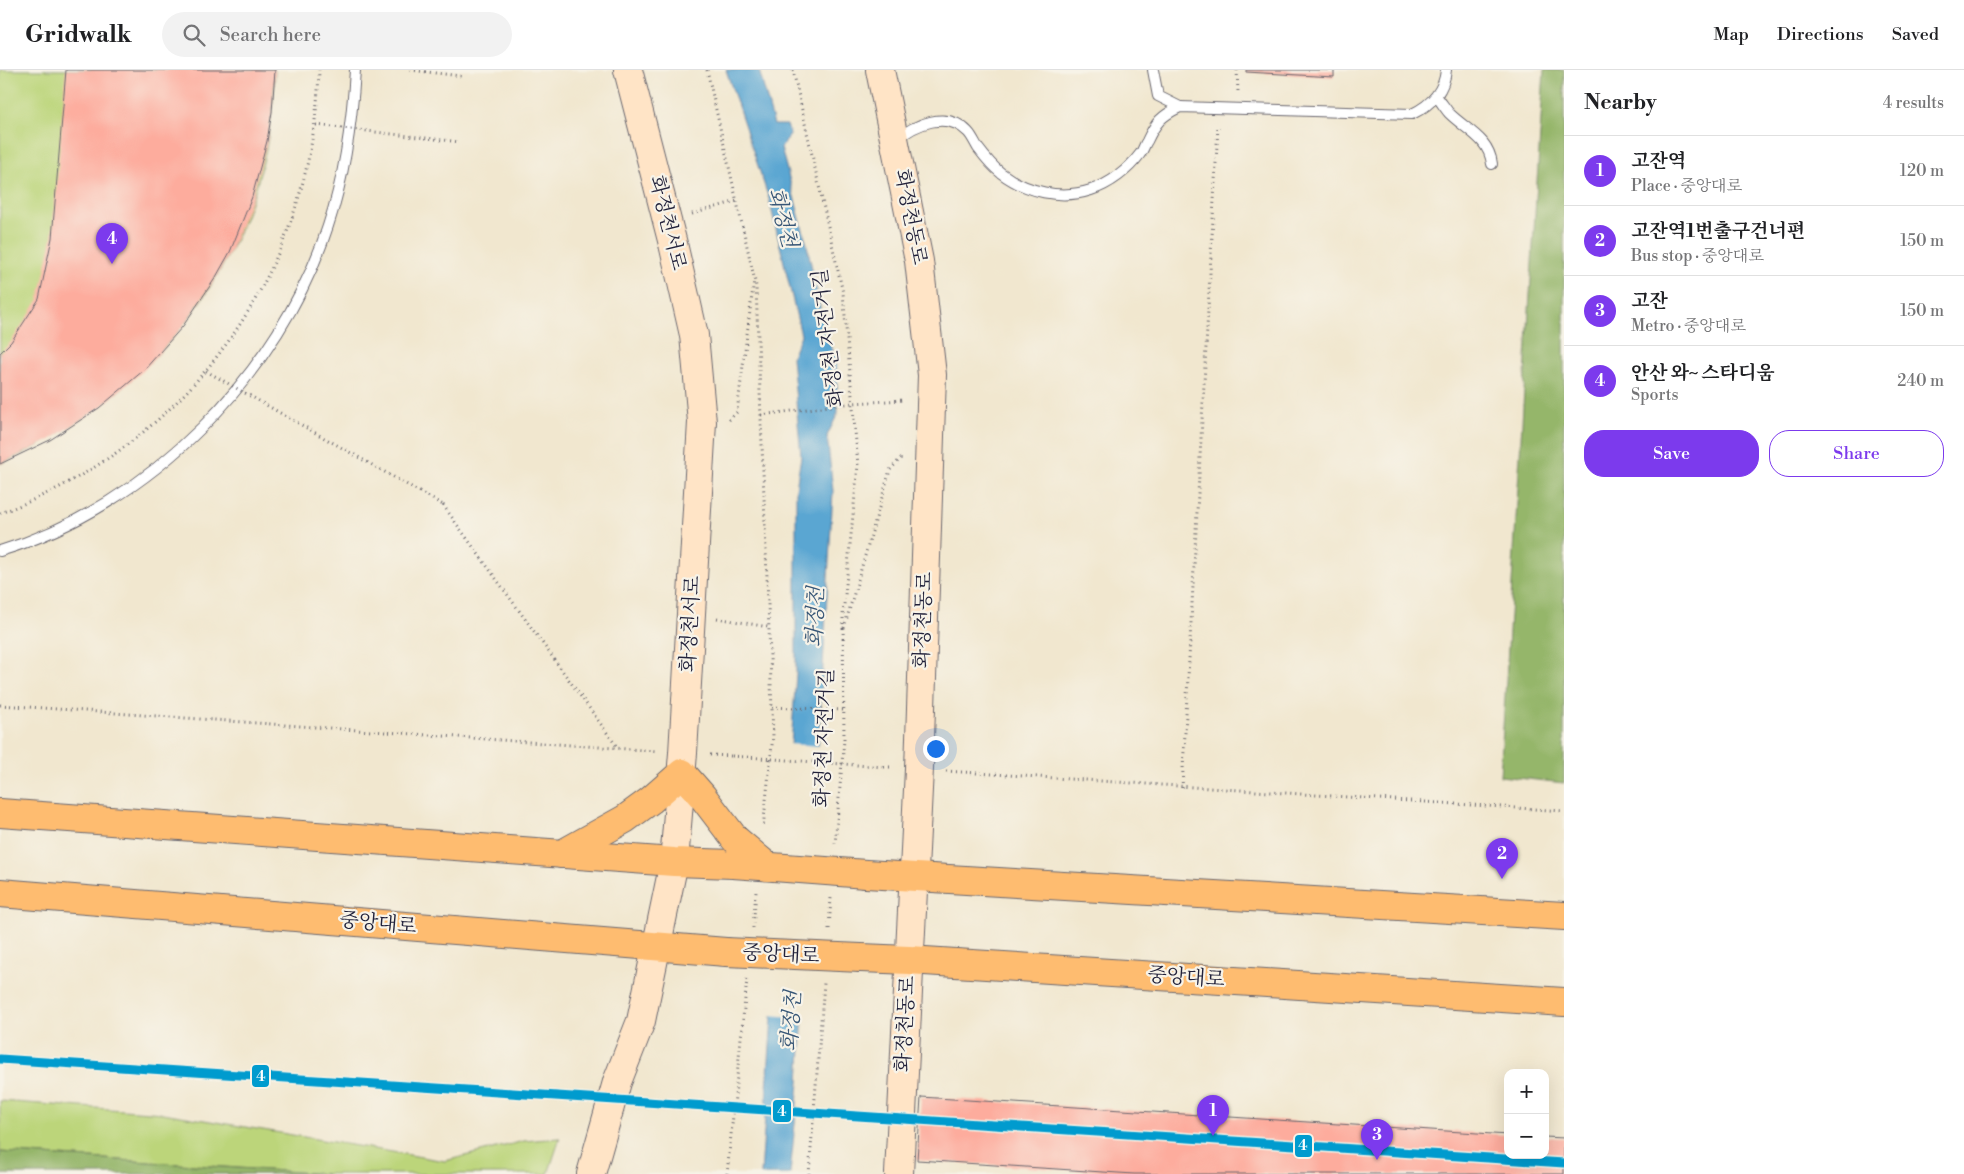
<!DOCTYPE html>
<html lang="en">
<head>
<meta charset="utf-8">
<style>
	body { margin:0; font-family:"Libre Bodoni","Noto Serif KR",serif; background:#f2f2f2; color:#202124 }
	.controls { position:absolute; right:15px; bottom:15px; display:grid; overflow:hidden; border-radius:10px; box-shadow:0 5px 20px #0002 }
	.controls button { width:45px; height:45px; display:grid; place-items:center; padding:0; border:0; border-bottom:1px solid #e0e0e0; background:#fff; color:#202124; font:25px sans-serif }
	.you { position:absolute; left:935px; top:678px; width:18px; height:18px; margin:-12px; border:4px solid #fff; border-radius:50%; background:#1a73e8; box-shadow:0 0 0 8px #1a73e833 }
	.badge { display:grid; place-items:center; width:32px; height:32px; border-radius:50%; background:#7c3aed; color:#fff; font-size:16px; font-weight:700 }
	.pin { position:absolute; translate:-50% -41px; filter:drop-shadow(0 1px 2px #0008) }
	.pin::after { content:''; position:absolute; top:26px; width:18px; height:15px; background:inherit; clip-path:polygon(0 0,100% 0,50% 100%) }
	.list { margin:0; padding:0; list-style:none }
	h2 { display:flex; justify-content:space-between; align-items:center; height:65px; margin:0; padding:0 20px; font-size:21px }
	h2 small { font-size:16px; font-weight:400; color:#757577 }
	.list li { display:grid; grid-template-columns:32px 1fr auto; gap:15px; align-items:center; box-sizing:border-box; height:70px; padding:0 20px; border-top:1px solid #e0e0e0 }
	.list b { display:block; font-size:19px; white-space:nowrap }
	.list p { margin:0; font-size:16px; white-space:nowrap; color:#757577 }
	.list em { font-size:16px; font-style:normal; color:#757577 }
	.actions { display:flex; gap:10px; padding:15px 20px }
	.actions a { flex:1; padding:11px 0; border:1px solid #7c3aed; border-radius:20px; text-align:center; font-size:18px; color:#7c3aed }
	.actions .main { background:#7c3aed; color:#fff }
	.icon { flex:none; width:28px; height:28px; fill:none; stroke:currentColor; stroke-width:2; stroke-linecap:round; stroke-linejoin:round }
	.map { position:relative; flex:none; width:1564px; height:1104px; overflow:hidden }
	header { display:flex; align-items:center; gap:30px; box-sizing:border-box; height:70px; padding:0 25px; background:#fff; border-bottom:1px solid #e0e0e0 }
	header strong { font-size:24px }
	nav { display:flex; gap:28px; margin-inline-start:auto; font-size:18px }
	.search { width:350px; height:45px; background:#f2f2f2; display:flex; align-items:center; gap:12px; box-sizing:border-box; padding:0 18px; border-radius:28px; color:#757577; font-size:19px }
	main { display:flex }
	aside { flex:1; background:#fff }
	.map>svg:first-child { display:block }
	.green { fill:#bcd57a; stroke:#6f7c5a }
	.forest { fill:#95b66a; stroke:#5c6c52 }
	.water { fill:#5aa6d2; stroke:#3e6486 }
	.pier { fill:#f1e7cf }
	.building { fill:#fdac9d }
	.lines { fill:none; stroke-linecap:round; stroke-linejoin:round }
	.lane-casing { stroke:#6a676f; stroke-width:12 }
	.secondary-casing { stroke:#6a676f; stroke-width:30 }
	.primary-casing { stroke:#6a676f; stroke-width:30 }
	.path { stroke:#6a676f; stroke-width:3; stroke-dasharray:1 4; stroke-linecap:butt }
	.lane { stroke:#fff; stroke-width:10 }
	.secondary { stroke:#ffe4c6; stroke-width:28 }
	.primary { stroke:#febc70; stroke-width:28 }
	.primary-bridge-casing { stroke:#6a676f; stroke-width:30; stroke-linecap:butt }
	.path-bridge { stroke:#6a676f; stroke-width:3; stroke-dasharray:1 4; stroke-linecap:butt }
	.primary-bridge { stroke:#febc70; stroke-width:28 }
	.metro-1-casing { stroke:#f7f3e8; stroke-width:12 }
	.metro-1 { stroke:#009bce; stroke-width:9 }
	.labels { text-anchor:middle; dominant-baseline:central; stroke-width:4.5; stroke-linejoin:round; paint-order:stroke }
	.street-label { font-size:20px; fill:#22223b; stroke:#f7f3e8 }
	.water-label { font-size:21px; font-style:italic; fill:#385777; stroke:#f7f3e8 }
	.line-badge { stroke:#f7f3e8; stroke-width:2 }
	.badge-label { font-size:14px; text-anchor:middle; font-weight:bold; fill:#fff }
</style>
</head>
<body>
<header>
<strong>Gridwalk</strong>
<div class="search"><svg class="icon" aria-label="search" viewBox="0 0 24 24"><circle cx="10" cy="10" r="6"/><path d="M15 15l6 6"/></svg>Search here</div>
<nav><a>Map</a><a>Directions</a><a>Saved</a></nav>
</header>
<main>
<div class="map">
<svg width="1564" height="1104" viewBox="0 0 1564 1104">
	<rect width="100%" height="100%" fill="#f7f3e8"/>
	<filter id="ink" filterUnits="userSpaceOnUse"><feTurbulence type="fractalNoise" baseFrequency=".02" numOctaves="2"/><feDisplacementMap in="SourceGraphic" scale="10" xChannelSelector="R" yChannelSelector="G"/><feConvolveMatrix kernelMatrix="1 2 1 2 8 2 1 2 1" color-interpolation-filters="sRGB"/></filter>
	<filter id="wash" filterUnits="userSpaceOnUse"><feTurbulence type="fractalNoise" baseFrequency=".0096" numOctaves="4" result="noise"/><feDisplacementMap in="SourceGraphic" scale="20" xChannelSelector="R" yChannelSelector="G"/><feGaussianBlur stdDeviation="1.12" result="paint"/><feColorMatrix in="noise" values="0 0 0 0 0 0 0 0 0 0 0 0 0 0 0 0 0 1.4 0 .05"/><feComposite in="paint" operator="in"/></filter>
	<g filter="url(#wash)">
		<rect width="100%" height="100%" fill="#f1e7cf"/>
		<!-- green -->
		<g class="green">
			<path d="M0 0H275C271 178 161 324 0 394Z"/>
			<path d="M0 1031 163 1043 445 1091 524 1071 560 1068 548 1104H327L0 1082Z"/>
		</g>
		<!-- forest -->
		<g class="forest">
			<path d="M1544 0H1564V713L1500 706Z"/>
			<path d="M0 1082 327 1104H0Z"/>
		</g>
		<!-- water -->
		<path class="water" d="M726 0H759L774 55H787L790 65 781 78 807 175 826 266 836 287 838 343 827 366 833 421 799 1013 790 1104H761L796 604V419L801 386 792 287 801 265 769 129Z"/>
		<!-- pier -->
		<path class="pier" d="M788 674 821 676 805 948 769 945Z"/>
		<g id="blocks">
			<!-- building -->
			<g class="building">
				<path d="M66 0H275L272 42 267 71 252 127 230 182 216 207 183 256 144 300 99 338 50 370 0 394V283L11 272 39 229 52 168Z"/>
				<path d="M1246 0H1334V7L1246 2Z"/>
				<path d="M921 1027 1508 1065V1085H1545V1067L1564 1068V1104H1134L917 1090Z"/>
			</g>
		</g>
	</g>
	<g filter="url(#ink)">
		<use href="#blocks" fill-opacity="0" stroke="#6a676f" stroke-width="1"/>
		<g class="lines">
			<!-- lane casing -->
			<g class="lane-casing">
				<g id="lane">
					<path d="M1153 0 1158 26 1180 37"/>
					<path d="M1437 27C1441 32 1445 38 1449 43 1466 60 1489 68 1492 94"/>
					<path d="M896 70C915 54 947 40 968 62 972 66 975 73 978 78 984 86 993 97 1001 103 1026 122 1061 130 1091 120 1110 114 1128 100 1140 84 1143 81 1144 75 1147 71 1156 52 1161 46 1180 37L1412 44C1431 35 1444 22 1446 0"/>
					<path d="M0 481C150 436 280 304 328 156 345 105 352 53 355 0"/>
				</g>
			</g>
			<!-- secondary casing -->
			<g class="secondary-casing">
				<g id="secondary">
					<path d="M880 0 919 191 932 305 919 699 899 1104"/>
					<path d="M591 1104 617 1012 641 951 674 792 683 683 702 352 694 265 674 178 628 0"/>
				</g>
			</g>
			<!-- primary casing -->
			<g class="primary-casing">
				<g id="primary">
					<path d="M0 743 674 792 733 794"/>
					<path d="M562 784 625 749 651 730 682 703 703 727 735 769"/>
					<path d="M866 804 1564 846"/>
					<path d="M0 823 726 882"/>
					<path d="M861 888 909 890 1564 932"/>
				</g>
			</g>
			<!-- path -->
			<g class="path">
				<path d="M410 0 461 6"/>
				<path d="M707 0 756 216 773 666 763 758"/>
				<path d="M793 0 843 223 858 395 843 545 844 670 835 774"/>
				<path d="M1237 0 1238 22"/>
				<path d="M692 144 737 131"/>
				<path d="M761 345 853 333 905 330"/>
				<path d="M729 350 737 342 754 210"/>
				<path d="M443 435 618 678"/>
				<path d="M0 443C190 375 313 200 319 0"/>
				<path d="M717 548 768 557"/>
				<path d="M844 558 890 400 901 388"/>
				<path d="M0 635 657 681"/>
				<path d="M772 637 843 640"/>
				<path d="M710 685 732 686"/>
				<path d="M884 697H892"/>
				<path d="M946 701 1564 741"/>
				<path d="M1182 718 1218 56"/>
				<path d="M753 858 756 822"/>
				<path d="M829 859 831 828"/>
				<path d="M727 1104 747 909"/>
				<path d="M809 1104 824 913"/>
			</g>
			<!-- lane -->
			<use href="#lane" class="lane"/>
			<!-- secondary -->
			<use href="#secondary" class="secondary"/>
			<!-- primary -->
			<use href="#primary" class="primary"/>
			<!-- primary-bridge casing -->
			<g class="primary-bridge-casing">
				<g id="primary-bridge">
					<path d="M735 769 768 797"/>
					<path d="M733 794 866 804"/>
					<path d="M726 882 861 888"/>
				</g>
			</g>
			<!-- path-bridge -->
			<g class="path-bridge">
				<path d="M316 55 460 72"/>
				<path d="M206 301 443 435"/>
				<path d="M732 686 884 697"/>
			</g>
			<!-- primary-bridge -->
			<use href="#primary-bridge" class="primary-bridge"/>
			<!-- metro-1 casing -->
			<g class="metro-1-casing">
				<path id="metro-1" d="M0 989 1564 1093"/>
			</g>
			<!-- metro-1 -->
			<use href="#metro-1" class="metro-1"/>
		</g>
	</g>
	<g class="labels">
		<!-- street labels -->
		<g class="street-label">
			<text transform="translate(910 147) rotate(79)">화정천동로</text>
			<text transform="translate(667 153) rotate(76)">화정천서로</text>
			<text transform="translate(829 268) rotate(-97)">화정천 자전거길</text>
			<text transform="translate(924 550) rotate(-88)">화정천동로</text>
			<text transform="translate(691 554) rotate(-87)">화정천서로</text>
			<text transform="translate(825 668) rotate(-88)">화정천 자전거길</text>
			<text transform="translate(378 854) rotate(5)">중앙대로</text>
			<text transform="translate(781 885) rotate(3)">중앙대로</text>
			<text transform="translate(1186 908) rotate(4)">중앙대로</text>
			<text transform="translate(906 954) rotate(-87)">화정천동로</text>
		</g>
		<!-- water labels -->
		<g class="water-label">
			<text transform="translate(782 148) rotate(75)">화정천</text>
			<text transform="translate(816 547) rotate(-88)">화정천</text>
			<text transform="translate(792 951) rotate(-86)">화정천</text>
		</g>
	</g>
	<g class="line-badge">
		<rect x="251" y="994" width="19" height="24" rx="5" fill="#009bce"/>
		<rect x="772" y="1029" width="20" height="24" rx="5" fill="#009bce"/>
		<rect x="1294" y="1064" width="19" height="24" rx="5" fill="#009bce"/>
	</g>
	<g class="badge-label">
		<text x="261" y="1011">4</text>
		<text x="782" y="1046">4</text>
		<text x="1303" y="1080">4</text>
	</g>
</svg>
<div class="controls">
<button>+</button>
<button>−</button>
</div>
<div class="you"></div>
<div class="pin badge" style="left:1213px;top:1066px">1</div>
<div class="pin badge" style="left:1502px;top:809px">2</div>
<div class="pin badge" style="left:1377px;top:1090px">3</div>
<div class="pin badge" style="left:112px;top:194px">4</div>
</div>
<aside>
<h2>Nearby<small>4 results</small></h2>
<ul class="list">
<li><span class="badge">1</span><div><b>고잔역</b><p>Place · 중앙대로</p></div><em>120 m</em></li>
<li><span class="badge">2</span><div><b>고잔역1번출구건너편</b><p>Bus stop · 중앙대로</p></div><em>150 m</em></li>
<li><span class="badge">3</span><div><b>고잔</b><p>Metro · 중앙대로</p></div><em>150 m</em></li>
<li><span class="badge">4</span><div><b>안산 와~ 스타디움</b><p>Sports</p></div><em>240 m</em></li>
</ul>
<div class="actions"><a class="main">Save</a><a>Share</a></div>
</aside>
</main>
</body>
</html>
